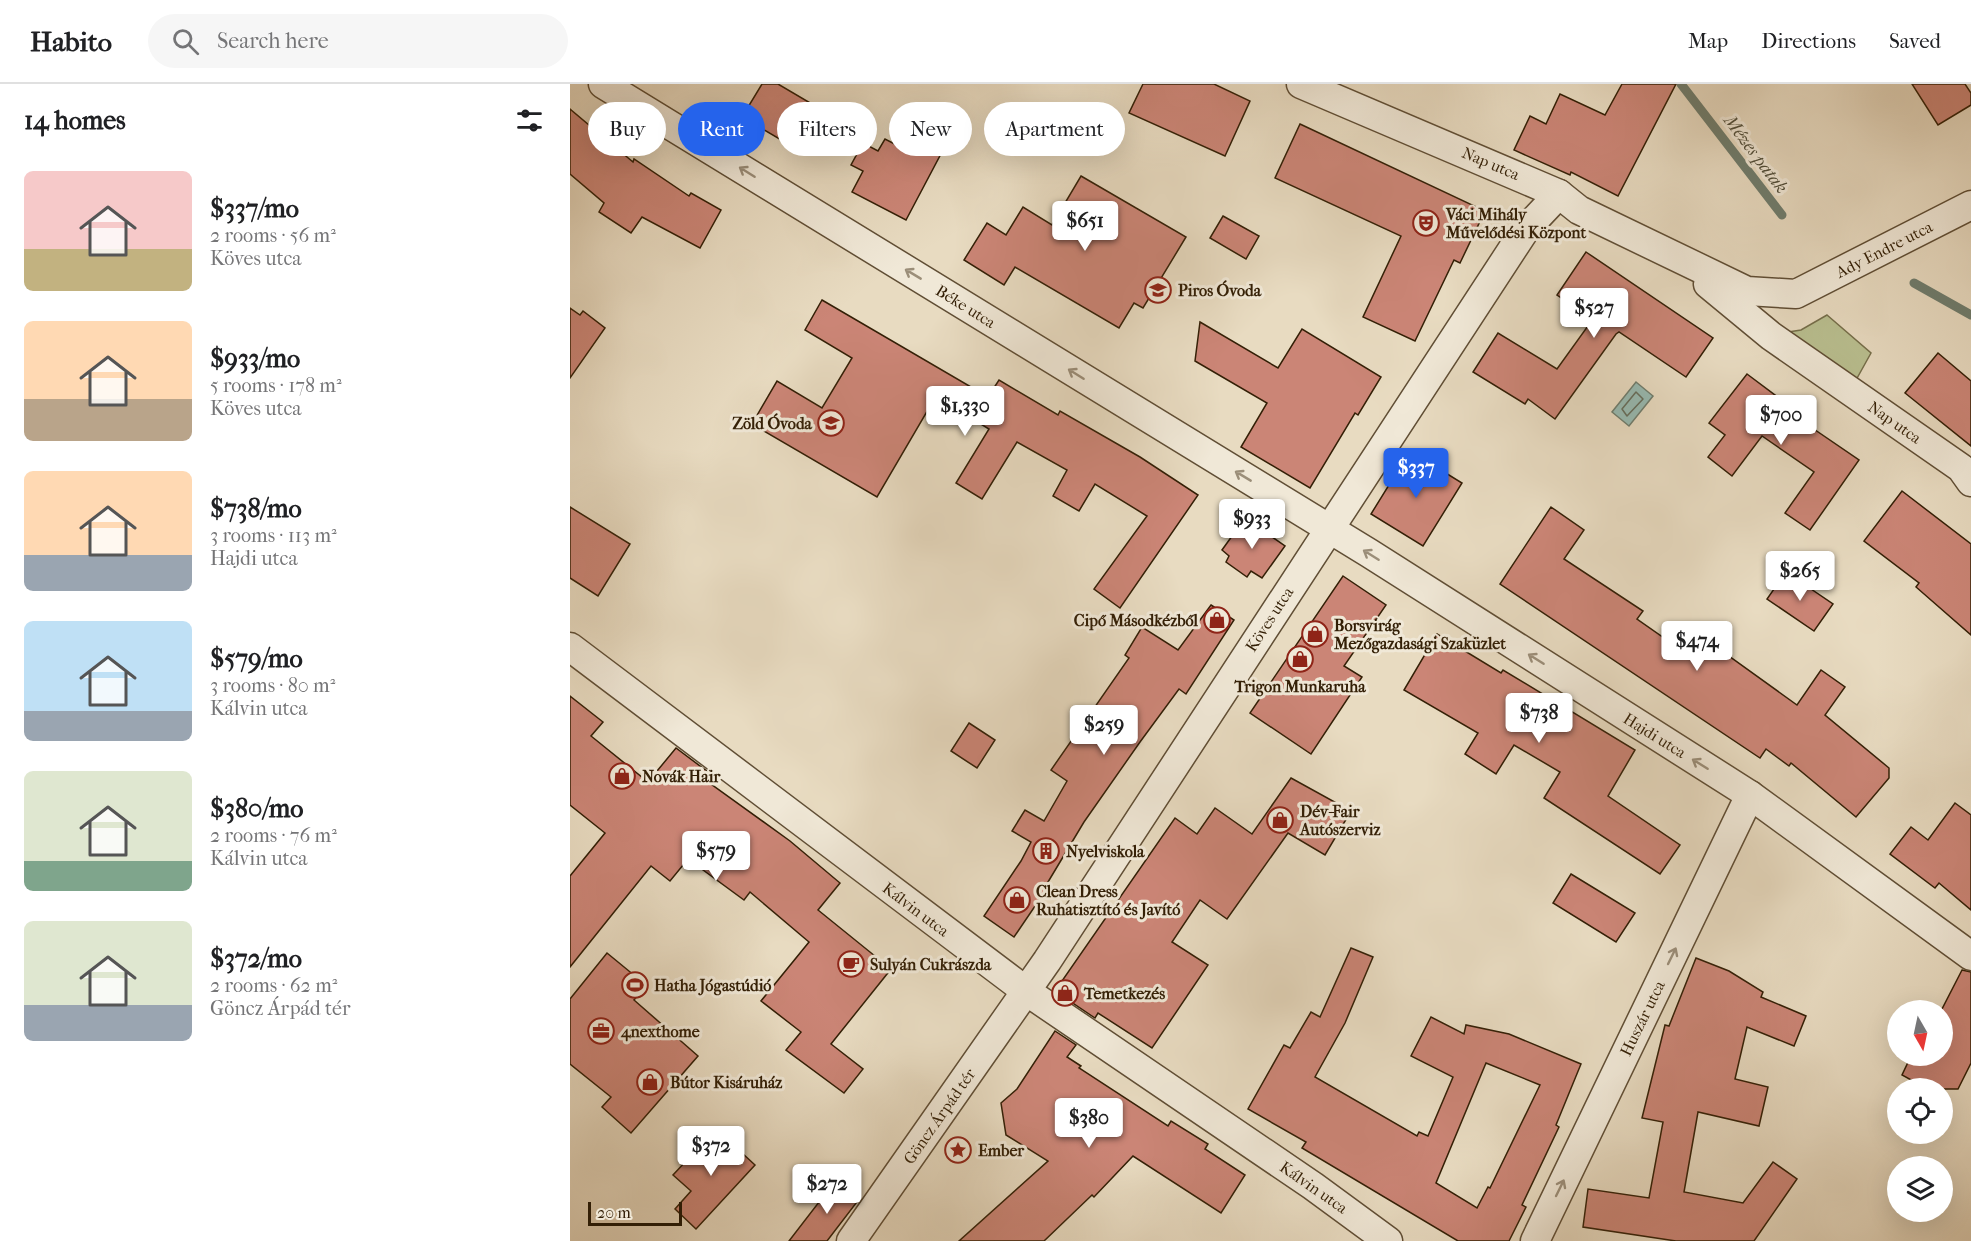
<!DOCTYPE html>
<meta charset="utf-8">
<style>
:root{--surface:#fff;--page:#f6f6f6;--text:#202124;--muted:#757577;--line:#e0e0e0;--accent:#2563eb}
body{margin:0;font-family:"IM FELL French Canon",serif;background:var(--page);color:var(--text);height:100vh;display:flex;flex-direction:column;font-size:22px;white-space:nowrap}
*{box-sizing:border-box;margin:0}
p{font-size:20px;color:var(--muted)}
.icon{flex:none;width:33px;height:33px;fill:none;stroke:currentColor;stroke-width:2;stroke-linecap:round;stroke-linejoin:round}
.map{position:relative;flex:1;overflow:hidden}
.details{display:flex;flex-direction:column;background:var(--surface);width:570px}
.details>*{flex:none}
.guide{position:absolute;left:18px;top:18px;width:570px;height:54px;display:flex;gap:12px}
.needle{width:39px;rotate:171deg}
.tools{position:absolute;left:1317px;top:916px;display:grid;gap:12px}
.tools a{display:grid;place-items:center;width:66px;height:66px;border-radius:50%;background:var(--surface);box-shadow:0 6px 24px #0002;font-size:30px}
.scale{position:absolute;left:18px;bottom:15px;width:94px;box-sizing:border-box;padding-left:6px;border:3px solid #331f06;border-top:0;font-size:16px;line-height:21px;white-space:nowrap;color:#331f06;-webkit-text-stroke:4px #f0e8d7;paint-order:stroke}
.price{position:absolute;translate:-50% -51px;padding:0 14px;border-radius:6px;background:#fff;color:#222;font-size:20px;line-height:39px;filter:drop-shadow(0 2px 3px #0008)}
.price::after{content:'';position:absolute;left:50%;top:36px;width:18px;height:14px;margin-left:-9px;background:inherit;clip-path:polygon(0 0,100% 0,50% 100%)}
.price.active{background:var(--accent);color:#fff}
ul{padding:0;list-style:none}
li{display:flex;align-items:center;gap:18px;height:150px;padding:0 24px}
li span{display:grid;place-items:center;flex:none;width:168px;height:120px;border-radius:9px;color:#555}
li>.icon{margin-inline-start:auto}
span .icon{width:72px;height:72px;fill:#fffc;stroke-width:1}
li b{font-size:26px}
h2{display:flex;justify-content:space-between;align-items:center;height:72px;padding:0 24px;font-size:26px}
.chip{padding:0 21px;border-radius:27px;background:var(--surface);box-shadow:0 6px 24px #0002;font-size:21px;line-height:54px}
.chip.active{background:var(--accent);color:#fff}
header{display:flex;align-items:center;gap:36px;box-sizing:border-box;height:84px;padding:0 30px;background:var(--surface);border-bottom:2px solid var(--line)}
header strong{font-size:28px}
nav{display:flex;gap:33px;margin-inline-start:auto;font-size:21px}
.search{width:420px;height:54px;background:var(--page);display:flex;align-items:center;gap:15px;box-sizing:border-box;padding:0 21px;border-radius:33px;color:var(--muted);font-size:22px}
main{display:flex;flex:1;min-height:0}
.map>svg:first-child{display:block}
</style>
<header>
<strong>Habito</strong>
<div class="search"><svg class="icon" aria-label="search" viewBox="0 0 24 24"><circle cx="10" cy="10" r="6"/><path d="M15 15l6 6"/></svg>Search here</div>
<nav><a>Map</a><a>Directions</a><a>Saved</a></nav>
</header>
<main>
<section class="details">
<h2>14 homes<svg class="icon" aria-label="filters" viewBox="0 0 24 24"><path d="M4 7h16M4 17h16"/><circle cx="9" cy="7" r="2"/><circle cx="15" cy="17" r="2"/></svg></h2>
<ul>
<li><span style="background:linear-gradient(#f6c9c9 65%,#c2b280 0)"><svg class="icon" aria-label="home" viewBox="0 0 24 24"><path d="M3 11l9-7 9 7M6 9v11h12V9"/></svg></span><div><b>$337/mo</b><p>2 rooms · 56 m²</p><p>Köves utca</p></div></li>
<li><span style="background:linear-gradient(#ffd9b3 65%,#b9a48a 0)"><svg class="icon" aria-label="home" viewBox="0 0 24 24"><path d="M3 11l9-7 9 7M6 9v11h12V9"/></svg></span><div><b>$933/mo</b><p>5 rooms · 178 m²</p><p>Köves utca</p></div></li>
<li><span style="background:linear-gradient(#ffd9b3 70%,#9aa5b1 0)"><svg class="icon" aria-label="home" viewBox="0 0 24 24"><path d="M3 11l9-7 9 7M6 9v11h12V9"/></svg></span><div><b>$738/mo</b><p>3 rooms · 113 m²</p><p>Hajdi utca</p></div></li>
<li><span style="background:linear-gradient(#bfe0f5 75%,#9aa5b1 0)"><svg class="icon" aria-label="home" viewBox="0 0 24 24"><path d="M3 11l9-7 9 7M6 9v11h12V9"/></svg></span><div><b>$579/mo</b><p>3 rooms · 80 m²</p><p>Kálvin utca</p></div></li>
<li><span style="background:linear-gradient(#dfe7d0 75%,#7fa58c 0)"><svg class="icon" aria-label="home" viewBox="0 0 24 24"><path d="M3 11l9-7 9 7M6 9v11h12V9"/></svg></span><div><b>$380/mo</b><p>2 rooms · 76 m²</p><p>Kálvin utca</p></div></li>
<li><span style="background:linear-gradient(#dfe7d0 70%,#9aa5b1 0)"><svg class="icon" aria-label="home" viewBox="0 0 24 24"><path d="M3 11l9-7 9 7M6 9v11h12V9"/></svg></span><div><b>$372/mo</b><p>2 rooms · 62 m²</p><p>Göncz Árpád tér</p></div></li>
</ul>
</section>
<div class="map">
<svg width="1401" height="1157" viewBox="0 0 1401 1157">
<rect width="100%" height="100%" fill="#e8dbc1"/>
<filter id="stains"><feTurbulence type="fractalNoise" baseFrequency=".00333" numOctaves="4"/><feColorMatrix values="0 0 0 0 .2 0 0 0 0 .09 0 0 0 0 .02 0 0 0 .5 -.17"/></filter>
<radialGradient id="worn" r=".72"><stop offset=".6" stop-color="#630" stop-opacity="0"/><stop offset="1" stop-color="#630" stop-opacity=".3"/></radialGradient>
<!-- green -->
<path fill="#b9bf90" stroke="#766f4b" stroke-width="1.5" d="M 1257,231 L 1301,269 L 1286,296 L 1212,249 L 1231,246 Z"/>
<!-- water -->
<path fill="#97bbb3" stroke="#6f7d6e" stroke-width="1.5" d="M 1066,298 L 1083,312 L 1059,342 L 1042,328 Z"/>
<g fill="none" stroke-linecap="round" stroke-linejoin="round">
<!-- shore -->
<path stroke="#656d5c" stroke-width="1.5" d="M 1066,308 L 1073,315 L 1057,332 L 1052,325 Z"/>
<!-- stream -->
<g stroke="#6f7d6e" stroke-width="9">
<path d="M 1111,0 L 1212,131"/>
<path d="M 1344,199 L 1401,231"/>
</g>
</g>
<!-- building -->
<g fill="#cb8576" stroke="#331f06" stroke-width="1.5" fill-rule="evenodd">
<path d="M 192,0 L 208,0 L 242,20 L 218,60 L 172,33 Z"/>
<path d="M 573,0 L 644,0 L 680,17 L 655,72 L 559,29 Z"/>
<path d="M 1052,0 L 1106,0 L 1048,112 L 1001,88 L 1000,91 L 944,66 L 960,32 L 976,40 L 990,10 L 1035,31 Z"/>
<path d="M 1342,0 L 1395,0 L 1401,9 L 1401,21 L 1368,41 Z"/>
<path d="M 0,25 L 63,78 L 64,75 L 119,112 L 121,109 L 151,126 L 130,164 L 72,133 L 61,149 L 29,128 L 34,119 L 0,90 Z"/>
<path d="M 361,35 L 383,47 L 336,136 L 282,108 L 293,87 L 281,81 L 293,59 L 308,67 L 315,55 L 342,69 Z"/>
<path d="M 730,40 L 915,127 L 890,179 L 884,176 L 845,257 L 793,233 L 831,152 L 705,94 Z"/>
<path d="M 511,92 L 616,153 L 573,224 L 564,219 L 549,244 L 445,183 L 434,201 L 394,176 L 417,139 L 436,151 L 453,123 L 482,141 Z"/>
<path d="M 653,132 L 689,152 L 676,175 L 640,154 Z"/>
<path d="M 1016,168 L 1143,254 L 1116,293 L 1049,248 L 1046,250 L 985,335 L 958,315 L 955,320 L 903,288 L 928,249 L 987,285 L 1023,235 L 987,211 Z"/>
<path d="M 252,216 L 418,313 L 429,296 L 488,331 L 490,327 L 570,373 L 628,411 L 550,524 L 524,505 L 577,432 L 525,400 L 509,427 L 483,412 L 497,386 L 447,358 L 412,415 L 386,399 L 419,345 L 366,312 L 307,413 L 182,340 L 207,297 L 252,324 L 282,274 L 235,246 Z"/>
<path d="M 0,224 L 10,231 L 13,227 L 35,244 L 0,294 Z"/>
<path d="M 630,238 L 708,284 L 732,245 L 811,293 L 788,331 L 785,329 L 740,404 L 671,363 L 697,319 L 625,277 Z"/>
<path d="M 1368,269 L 1401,297 L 1401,362 L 1335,309 Z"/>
<path d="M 1177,290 L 1217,320 L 1213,324 L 1289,376 L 1240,446 L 1215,429 L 1244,388 L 1192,352 L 1162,392 L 1138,373 L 1155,351 L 1139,339 Z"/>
<path d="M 840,367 L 892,399 L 853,462 L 801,430 Z"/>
<path d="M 1332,407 L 1401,460 L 1401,551 L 1346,503 L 1349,499 L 1294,457 Z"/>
<path d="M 0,423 L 60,460 L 28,512 L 0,494 Z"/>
<path d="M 981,423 L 1014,446 L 994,475 L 1073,527 L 1067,535 L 1107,563 L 1124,547 L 1227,621 L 1251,586 L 1275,603 L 1255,631 L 1319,684 L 1319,694 L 1286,733 L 1221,679 L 1219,682 L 1196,665 L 1190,674 L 930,500 Z"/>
<path d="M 675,434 L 715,462 L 692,494 L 681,487 L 677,493 L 656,478 L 659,472 L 652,466 Z"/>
<path d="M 1216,488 L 1263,520 L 1244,547 L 1197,515 Z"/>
<path d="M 773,492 L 816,521 L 774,582 L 792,593 L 741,670 L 680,629 Z"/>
<path d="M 641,521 L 664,536 L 616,610 L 609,605 L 570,658 L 514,738 L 478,798 L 480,800 L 444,853 L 414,832 L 451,777 L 461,758 L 442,747 L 455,726 L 474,737 L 497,697 L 481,686 L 559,574 L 555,571 L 572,543 L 608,566 Z"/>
<path d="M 867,550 L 931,589 L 933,586 L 1065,666 L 1038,712 L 1110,761 L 1090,790 L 974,714 L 990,688 L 944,661 L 926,690 L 895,670 L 908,649 L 834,606 Z"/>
<path d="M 0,612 L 33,638 L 21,652 L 78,698 L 106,664 L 146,694 L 141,700 L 220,757 L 270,799 L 248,826 L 321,885 L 261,960 L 293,985 L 274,1009 L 216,966 L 231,948 L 191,917 L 239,858 L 180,808 L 174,816 L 118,775 L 100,797 L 81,782 L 0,883 L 0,792 L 35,749 L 0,721 Z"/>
<path d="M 399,639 L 425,656 L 407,684 L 381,667 Z"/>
<path d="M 721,694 L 781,727 L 755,771 L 718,749 L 657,835 L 630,816 L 602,858 L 638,881 L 582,964 L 528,929 L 525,934 L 485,907 L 605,734 L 627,750 L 645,724 L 682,750 Z"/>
<path d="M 1385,719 L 1401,731 L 1401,826 L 1369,799 L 1365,804 L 1320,770 L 1341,743 L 1358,756 Z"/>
<path d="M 1001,790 L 1065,829 L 1046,858 L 983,819 Z"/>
<path d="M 781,864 L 803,873 L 775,939 L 745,993 L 847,1052 L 849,1048 L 858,1052 L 883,993 L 841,972 L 861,933 L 894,950 L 896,941 L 939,950 L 1011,980 L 986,1041 L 989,1043 L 952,1121 L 956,1123 L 939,1157 L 888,1157 L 732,1064 L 736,1058 L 678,1025 L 714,961 L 720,964 L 741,928 L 750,933 ZM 916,979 L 970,1001 L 920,1104 L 918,1103 L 907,1124 L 866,1099 Z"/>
<path d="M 37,869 L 76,901 L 64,916 L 128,972 L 61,1049 L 32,1023 L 41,1013 L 0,980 L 0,915 Z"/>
<path d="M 1126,874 L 1159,887 L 1193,908 L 1191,913 L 1236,932 L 1224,962 L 1177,943 L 1165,995 L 1198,1003 L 1189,1042 L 1128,1028 L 1114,1108 L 1173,1119 L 1203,1078 L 1227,1095 L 1184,1157 L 1106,1157 L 1013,1143 L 1018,1105 L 1079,1114 L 1093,1038 L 1072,1034 L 1095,941 L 1099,942 Z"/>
<path d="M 1392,886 L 1401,888 L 1401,979 L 1388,1005 L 1341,1005 L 1345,998 L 1332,991 L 1341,972 L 1372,972 L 1371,927 Z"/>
<path d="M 485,947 L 506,961 L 497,973 L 511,982 L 509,984 L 598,1042 L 601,1037 L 638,1060 L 635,1065 L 675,1091 L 651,1129 L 563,1072 L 524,1113 L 522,1111 L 474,1157 L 389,1157 L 478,1077 L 436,1051 L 431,1019 L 447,1005 Z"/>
<path d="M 146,1045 L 185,1081 L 126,1145 L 105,1125 L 121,1107 L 103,1091 Z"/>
<path d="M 266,1096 L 290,1114 L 257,1157 L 219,1157 Z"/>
</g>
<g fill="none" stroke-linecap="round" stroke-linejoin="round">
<!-- street casing -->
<g stroke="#604e35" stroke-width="31">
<g id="street">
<path d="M 33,0 L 799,469 L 1180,711 L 1401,872"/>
<path d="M 731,0 L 989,110 L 1009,126 L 1177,207 L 1226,210 L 1401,121"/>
<path d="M 1138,200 L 1201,252 L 1391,384 L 1401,398"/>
<path d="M 0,563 L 456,907 L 743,1102 L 818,1157"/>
<path d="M 281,1157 L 477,877 L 955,146 L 989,110"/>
<path d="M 965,1157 L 1180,711"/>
</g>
</g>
<!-- street -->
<use href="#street" stroke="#f0e8d7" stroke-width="28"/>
</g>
<!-- one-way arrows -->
<defs><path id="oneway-shaft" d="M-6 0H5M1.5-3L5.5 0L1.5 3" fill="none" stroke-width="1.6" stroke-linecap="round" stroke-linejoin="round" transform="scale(1.5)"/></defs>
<g stroke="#9b8e79">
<use href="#oneway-shaft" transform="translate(177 88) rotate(-148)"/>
<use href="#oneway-shaft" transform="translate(343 190) rotate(-149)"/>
<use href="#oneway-shaft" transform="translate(506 290) rotate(-148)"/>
<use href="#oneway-shaft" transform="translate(673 392) rotate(-149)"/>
<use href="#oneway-shaft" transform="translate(801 471) rotate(-148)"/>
<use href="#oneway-shaft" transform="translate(966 575) rotate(-148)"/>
<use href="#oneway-shaft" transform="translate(1130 680) rotate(-148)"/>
<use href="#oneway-shaft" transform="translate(1102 872) rotate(-64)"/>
<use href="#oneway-shaft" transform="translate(990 1104) rotate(-64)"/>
</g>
<!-- icons -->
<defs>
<g id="theatre-ring" transform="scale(1.35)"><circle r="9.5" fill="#f0e8d7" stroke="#8f2418" stroke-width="1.5"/><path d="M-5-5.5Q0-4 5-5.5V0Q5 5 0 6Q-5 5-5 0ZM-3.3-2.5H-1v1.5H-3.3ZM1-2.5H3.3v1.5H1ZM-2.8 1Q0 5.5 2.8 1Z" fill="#8f2418"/></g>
<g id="school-ring" transform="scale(1.35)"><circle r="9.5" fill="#f0e8d7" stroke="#8f2418" stroke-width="1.5"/><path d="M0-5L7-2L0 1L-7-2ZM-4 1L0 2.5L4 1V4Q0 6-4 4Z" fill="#8f2418"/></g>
<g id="shop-ring" transform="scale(1.35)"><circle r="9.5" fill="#f0e8d7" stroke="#8f2418" stroke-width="1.5"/><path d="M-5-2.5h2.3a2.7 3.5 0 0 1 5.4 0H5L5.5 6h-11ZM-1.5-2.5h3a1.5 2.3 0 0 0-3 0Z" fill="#8f2418"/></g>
<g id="building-ring" transform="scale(1.35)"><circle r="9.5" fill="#f0e8d7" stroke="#8f2418" stroke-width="1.5"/><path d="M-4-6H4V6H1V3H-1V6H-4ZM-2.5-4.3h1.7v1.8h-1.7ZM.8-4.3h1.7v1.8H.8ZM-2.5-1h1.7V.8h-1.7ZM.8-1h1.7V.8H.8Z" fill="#8f2418"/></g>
<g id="cafe-ring" transform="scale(1.35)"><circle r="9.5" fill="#f0e8d7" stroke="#8f2418" stroke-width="1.5"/><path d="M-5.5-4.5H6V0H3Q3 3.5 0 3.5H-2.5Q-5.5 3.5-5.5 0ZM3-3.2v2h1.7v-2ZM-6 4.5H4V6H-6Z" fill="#8f2418"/></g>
<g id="stadium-ring" transform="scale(1.35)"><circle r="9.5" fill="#f0e8d7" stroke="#8f2418" stroke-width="1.5"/><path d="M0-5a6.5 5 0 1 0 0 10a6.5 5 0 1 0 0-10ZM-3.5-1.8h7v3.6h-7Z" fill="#8f2418"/></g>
<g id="office-ring" transform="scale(1.35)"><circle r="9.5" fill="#f0e8d7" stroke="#8f2418" stroke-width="1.5"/><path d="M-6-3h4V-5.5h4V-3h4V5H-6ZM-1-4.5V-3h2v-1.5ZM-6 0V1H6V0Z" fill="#8f2418"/></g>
<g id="sight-ring" transform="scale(1.35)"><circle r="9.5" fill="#f0e8d7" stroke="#8f2418" stroke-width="1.5"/><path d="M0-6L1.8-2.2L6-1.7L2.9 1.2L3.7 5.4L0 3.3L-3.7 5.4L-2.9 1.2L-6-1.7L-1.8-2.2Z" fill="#8f2418"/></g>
</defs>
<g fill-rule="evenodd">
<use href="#theatre-ring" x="856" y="139"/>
<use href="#school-ring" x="588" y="206"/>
<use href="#school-ring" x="261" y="339"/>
<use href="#shop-ring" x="647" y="536"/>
<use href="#shop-ring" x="745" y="550"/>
<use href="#shop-ring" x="730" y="575"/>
<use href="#shop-ring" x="52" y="692"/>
<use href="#shop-ring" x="710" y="736"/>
<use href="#building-ring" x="476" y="767"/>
<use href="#shop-ring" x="447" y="816"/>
<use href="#cafe-ring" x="281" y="880"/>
<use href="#stadium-ring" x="65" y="901"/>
<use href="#shop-ring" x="495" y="909"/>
<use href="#office-ring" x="31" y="947"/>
<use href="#shop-ring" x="80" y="998"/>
<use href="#sight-ring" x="388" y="1066"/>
</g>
<g text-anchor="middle" stroke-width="6" stroke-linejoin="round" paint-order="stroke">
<!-- street labels -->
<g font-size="16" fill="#331f06" stroke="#f0e8d7">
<text transform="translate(921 79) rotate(23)" y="6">Nap utca</text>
<text transform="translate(1314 165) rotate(-27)" y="6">Ady Endre utca</text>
<text transform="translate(396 222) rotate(32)" y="6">Béke utca</text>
<text transform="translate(1325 338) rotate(35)" y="6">Nap utca</text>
<text transform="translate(699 535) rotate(-57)" y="6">Köves utca</text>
<text transform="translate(1085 651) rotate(32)" y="6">Hajdi utca</text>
<text transform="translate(346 825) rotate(37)" y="6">Kálvin utca</text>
<text transform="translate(1072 934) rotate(-64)" y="6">Huszár utca</text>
<text transform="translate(369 1032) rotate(-55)" y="6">Göncz Árpád tér</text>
<text transform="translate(744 1103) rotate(35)" y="6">Kálvin utca</text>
</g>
<!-- poi labels -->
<g font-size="16" font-weight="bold" fill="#331f06" stroke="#f0e8d7" text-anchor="start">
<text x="876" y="136">Váci Mihály<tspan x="876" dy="18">Művelődési Központ</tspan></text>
<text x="608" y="212">Piros Óvoda</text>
<text x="242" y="345" text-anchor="end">Zöld Óvoda</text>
<text x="628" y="542" text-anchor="end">Cipő Másodkézből</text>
<text x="764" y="547">Borsvirág<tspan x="764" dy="18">Mezőgazdasági Szaküzlet</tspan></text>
<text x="730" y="608" text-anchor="middle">Trigon Munkaruha</text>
<text x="72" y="698">Novák Hair</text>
<text x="730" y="733">Dév-Fair<tspan x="730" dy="18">Autószerviz</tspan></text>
<text x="496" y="773">Nyelviskola</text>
<text x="466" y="813">Clean Dress<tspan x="466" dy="18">Ruhatisztító és Javító</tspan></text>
<text x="300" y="886">Sulyán Cukrászda</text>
<text x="84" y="907">Hatha Jógastúdió</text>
<text x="514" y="915">Temetkezés</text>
<text x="51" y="953">4nexthome</text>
<text x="100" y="1004">Bútor Kisáruház</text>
<text x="408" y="1072">Ember</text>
</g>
<!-- water labels -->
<g font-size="18" font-style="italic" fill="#514e3a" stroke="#f0e8d7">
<text transform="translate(1186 70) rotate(53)" y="6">Mézes patak</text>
</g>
</g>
<rect width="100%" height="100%" filter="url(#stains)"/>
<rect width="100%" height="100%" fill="url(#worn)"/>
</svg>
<div class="tools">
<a><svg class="needle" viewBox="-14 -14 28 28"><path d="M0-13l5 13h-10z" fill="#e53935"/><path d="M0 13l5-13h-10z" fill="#757577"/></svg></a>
<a><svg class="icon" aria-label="locate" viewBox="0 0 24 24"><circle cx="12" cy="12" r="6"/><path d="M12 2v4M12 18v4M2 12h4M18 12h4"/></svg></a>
<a><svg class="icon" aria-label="layers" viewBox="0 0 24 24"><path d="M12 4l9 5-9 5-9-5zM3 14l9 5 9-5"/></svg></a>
</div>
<div class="scale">20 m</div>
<b class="price" style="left:515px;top:168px">$651</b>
<b class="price" style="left:1024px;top:255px">$527</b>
<b class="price" style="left:395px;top:353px">$1,330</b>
<b class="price" style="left:1211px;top:362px">$700</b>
<b class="price active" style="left:846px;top:415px">$337</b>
<b class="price" style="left:682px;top:466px">$933</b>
<b class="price" style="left:1230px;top:518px">$265</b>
<b class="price" style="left:1127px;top:588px">$474</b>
<b class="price" style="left:969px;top:660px">$738</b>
<b class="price" style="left:534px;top:672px">$259</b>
<b class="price" style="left:146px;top:798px">$579</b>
<b class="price" style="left:519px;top:1065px">$380</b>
<b class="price" style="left:141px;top:1093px">$372</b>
<b class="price" style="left:257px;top:1131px">$272</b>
<div class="guide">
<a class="chip">Buy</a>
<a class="chip active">Rent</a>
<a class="chip">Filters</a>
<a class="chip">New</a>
<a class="chip">Apartment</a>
</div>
</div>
</main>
